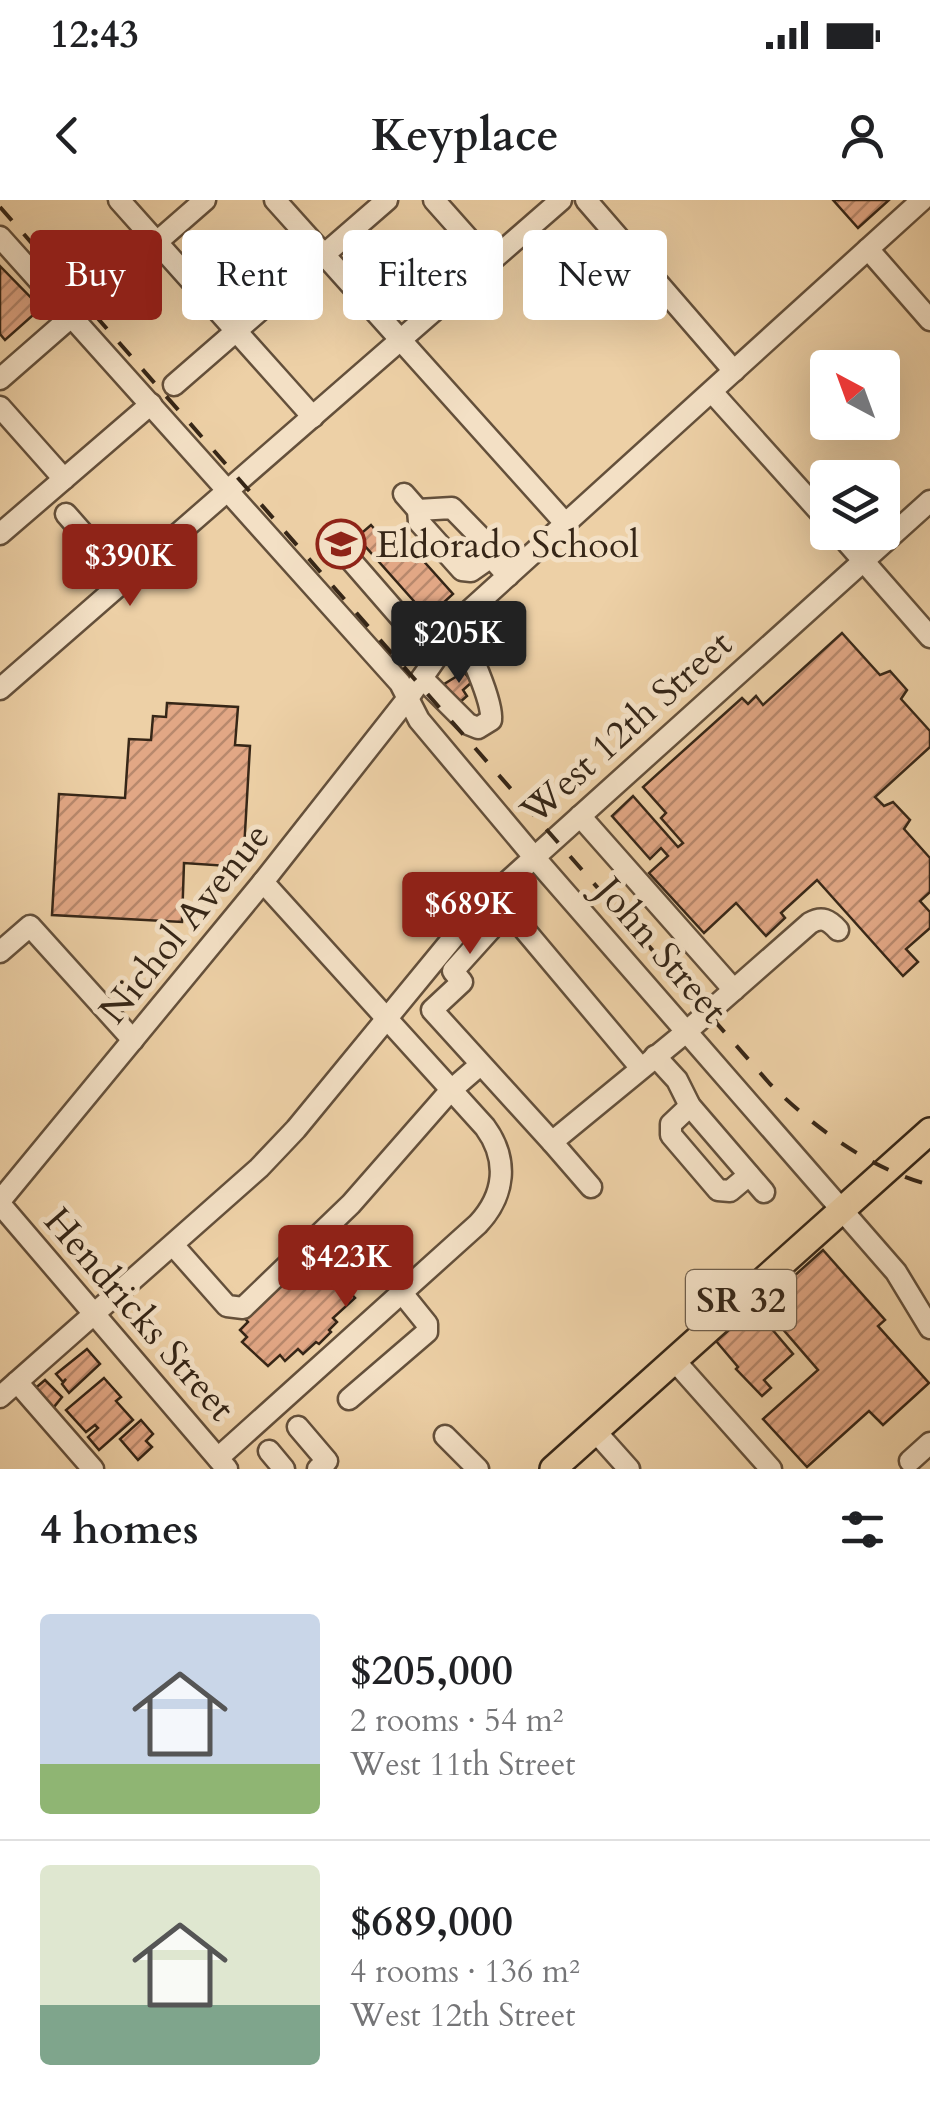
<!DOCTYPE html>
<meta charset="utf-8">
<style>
:root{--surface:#fff;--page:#f6f6f6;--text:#202124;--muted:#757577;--line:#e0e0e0;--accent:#8f2418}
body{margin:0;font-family:Cardo,serif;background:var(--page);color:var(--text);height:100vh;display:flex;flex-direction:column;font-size:38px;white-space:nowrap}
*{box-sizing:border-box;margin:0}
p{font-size:32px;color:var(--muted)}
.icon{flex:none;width:55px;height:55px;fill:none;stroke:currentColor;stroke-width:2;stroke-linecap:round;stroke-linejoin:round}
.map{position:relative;height:1269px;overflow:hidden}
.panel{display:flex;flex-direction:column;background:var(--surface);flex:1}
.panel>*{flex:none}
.banner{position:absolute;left:30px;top:30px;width:870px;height:90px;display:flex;gap:20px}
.needle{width:65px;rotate:319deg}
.tools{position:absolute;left:810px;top:150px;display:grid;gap:20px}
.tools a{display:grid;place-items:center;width:90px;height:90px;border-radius:10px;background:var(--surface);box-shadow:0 10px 40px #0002;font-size:50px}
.price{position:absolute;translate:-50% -85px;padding:0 22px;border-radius:10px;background:var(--accent);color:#fff;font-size:32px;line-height:65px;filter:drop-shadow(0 2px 5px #0008)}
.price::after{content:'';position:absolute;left:50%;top:60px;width:30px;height:22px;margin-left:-15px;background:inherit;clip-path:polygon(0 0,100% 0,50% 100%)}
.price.active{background:#222;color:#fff}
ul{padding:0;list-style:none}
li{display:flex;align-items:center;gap:30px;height:250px;padding:0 40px}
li+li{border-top:2px solid var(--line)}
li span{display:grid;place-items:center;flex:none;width:280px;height:200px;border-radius:10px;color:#555}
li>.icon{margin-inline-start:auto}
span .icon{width:120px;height:120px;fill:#fffc;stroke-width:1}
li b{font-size:42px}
h2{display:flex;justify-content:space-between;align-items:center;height:120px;padding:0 40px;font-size:42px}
.chip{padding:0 35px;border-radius:10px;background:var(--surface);box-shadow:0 10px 40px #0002;font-size:35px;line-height:90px}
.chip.active{background:var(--accent);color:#fff}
.status{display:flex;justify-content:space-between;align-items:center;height:70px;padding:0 50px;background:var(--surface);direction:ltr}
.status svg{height:28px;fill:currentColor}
header{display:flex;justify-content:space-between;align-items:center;height:130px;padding:0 40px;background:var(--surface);font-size:45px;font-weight:700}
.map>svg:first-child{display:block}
</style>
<div class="status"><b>12:43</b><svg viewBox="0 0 49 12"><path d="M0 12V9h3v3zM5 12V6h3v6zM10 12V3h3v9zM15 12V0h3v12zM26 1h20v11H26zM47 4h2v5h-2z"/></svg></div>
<header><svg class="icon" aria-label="back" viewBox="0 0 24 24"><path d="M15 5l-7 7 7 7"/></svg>Keyplace<svg class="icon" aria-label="person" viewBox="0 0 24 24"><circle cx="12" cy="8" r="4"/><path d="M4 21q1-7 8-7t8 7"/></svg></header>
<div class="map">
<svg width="930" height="1269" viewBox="0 0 930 1269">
<defs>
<pattern id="building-hatch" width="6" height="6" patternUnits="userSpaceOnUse" patternTransform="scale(2.5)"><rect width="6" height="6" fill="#e2a785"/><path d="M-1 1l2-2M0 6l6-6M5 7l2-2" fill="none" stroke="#b8886c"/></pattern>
</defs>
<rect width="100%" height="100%" fill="#edd0a6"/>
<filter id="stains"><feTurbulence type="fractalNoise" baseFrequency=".002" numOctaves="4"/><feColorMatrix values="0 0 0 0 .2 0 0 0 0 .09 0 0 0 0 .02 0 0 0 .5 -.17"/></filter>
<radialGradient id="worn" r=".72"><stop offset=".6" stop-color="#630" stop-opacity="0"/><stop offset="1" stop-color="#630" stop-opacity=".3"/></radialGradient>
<!-- building -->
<g fill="url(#building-hatch)" stroke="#362617" stroke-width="2.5">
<path d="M 833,0 L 889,0 L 858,28 Z"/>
<path d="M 0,66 L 41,108 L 5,140 L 0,134 Z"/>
<path d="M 371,325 L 388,344 L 399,334 L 416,353 L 420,350 L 424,353 L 420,357 L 453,394 L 428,417 L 357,337 Z"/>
<path d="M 842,433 L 880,475 L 890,471 L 907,490 L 901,499 L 930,531 L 930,547 L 875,597 L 884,606 L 893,602 L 910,620 L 904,629 L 930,658 L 930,692 L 920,701 L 930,712 L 930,728 L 906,749 L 918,762 L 903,776 L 817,680 L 781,713 L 785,718 L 766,736 L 736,703 L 704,733 L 649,673 L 668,656 L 661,648 L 650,659 L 612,616 L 633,596 L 678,647 L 683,643 L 661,618 L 666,613 L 643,587 L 742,498 L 748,504 L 756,496 L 763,505 Z"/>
<path d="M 464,472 L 472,482 L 463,490 L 467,496 L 459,503 L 444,484 Z"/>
<path d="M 167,503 L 238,507 L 235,545 L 250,546 L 243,667 L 184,663 L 182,722 L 52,715 L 59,594 L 125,598 L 129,539 L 151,540 L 153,516 L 166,517 Z"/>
<path d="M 320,1043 L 335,1059 L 326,1067 L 355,1098 L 333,1118 L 337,1122 L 329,1130 L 331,1132 L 319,1144 L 316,1142 L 303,1154 L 298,1149 L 285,1161 L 280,1155 L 268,1166 L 242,1142 L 247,1137 L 240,1130 L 248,1122 L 242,1115 Z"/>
<path d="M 823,1050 L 885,1120 L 878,1126 L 929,1183 L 883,1225 L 869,1211 L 807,1267 L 763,1219 L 818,1170 L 762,1105 Z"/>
<path d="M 754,1108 L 793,1154 L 764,1180 L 771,1188 L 762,1196 L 736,1169 L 738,1167 L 716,1141 Z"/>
<path d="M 87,1149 L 100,1164 L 69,1193 L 62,1184 L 66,1179 L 63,1182 L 56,1174 Z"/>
<path d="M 104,1178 L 121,1197 L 116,1201 L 133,1220 L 99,1250 L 88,1237 L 98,1228 L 95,1225 L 86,1232 L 66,1210 Z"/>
<path d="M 45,1180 L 62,1197 L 50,1212 L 32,1191 Z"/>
<path d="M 141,1220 L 153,1234 L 146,1241 L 152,1247 L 138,1260 L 120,1239 Z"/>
</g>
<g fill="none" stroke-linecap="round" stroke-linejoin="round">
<!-- minor casing -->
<g stroke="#64503b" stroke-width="25">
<g id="minor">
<path d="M 119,0 L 313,217"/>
<path d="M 275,0 L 565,323"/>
<path d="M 434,0 L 490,63"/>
<path d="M 586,0 L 734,171"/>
<path d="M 0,37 L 400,483 L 419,520 L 534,657 L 896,1072 L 930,1128"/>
<path d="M 868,49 L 930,120"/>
<path d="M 0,179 L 205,0"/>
<path d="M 174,185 L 387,0"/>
<path d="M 712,192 L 828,321"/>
<path d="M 0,207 L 64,279"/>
<path d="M 404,294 L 418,310 L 452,308 L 489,346 L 491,357 L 508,376"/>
<path d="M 418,310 L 419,322 L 462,370 L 471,371 L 491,357"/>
<path d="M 66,314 L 125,381"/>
<path d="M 838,332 L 930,437"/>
<path d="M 0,334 L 151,204"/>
<path d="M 341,349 L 401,418 L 445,446"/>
<path d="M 422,478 L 468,524 L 478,528 L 491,520 C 493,502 468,445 457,429"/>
<path d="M 0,489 L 561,0"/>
<path d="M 580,616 L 734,790"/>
<path d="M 0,752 L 30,726 L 133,840"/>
<path d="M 655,856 L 677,880 L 690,906 L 764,992"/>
<path d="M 690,906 L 671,924 L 671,935 L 718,990 L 730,991 L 749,975"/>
<path d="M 552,942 L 432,810 L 462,782 L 453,771 L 508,710 L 640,867"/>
<path d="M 591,987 L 552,942 L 686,832 L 810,723 C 822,716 829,720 838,730"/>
<path d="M 0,1001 L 263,682 L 408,498 L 468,412 L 922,0"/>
<path d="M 0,1004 L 227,1269"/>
<path d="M 173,1045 L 227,1106 L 243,1108 L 351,1004 L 450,891 L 480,865"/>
<path d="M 674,1160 L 771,1269"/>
<path d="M 17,1182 L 93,1269"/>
<path d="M 0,1197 L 259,968 L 296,929 L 476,710 L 930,301"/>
<path d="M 349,1199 L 427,1132 L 427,1124 L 402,1093"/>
<path d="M 298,1227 L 327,1261 L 318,1269"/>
<path d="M 595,1231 L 629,1269"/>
<path d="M 445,1236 L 478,1269"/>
<path d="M 269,1251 L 284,1269"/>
<path d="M 218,1258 L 478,1024 C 505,995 509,960 485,927 L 263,682"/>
<path d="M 910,1261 L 930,1243"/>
</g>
</g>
<!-- major casing -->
<g stroke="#362617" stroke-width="30">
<path id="major" d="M 553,1269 L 930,931"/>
</g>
<!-- minor -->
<use href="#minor" stroke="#f3e0c5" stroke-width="20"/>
<!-- major -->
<use href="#major" stroke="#edd0a6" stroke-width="25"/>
<!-- rail -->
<path stroke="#362617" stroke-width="4" stroke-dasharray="18 18" stroke-linecap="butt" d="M 0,7 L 770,884 C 815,928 868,968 930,985"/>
</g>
<!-- icons -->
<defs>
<g id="school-ring" transform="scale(2.5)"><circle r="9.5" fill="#f3e0c5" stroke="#8f2418" stroke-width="1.5"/><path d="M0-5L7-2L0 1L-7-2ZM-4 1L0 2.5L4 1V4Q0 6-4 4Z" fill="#8f2418"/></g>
</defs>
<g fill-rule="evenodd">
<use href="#school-ring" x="341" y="344"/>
</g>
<g text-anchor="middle" stroke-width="10" stroke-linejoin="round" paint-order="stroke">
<!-- shield labels -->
<rect fill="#f3e0c5" stroke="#6f5e4b" stroke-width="2.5" x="686" y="1070" width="110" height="60" rx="8"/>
<g font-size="35" font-weight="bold" fill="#362617">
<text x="741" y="1112">SR 32</text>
</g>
<!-- poi labels -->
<g font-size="38" fill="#362617" stroke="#f3e0c5" text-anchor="start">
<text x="376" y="357">Eldorado School</text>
</g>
<!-- street labels -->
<g font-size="38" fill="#362617" stroke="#f3e0c5">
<text transform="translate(626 527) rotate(-42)" y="13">West 12th Street</text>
<text transform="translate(184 723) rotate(-51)" y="13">Nichol Avenue</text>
<text transform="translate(662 750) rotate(49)" y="13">John Street</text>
<text transform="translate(140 1114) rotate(49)" y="13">Hendricks Street</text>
</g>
</g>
<rect width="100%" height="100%" filter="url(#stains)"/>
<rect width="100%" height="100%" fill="url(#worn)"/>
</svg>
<div class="tools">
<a><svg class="needle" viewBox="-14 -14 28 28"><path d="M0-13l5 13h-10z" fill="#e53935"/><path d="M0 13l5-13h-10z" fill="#757577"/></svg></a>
<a><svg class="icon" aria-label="layers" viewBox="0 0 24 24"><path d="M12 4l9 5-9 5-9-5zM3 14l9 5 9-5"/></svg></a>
</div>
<b class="price" style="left:130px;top:409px">$390K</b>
<b class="price active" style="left:459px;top:486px">$205K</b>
<b class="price" style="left:470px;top:757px">$689K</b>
<b class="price" style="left:346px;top:1110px">$423K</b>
<div class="banner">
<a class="chip active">Buy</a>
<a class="chip">Rent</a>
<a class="chip">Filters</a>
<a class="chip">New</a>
</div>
</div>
<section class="panel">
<h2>4 homes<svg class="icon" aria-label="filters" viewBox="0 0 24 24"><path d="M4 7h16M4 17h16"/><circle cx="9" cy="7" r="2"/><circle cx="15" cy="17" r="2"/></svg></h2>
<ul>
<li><span style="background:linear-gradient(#c9d6e8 75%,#8fb573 0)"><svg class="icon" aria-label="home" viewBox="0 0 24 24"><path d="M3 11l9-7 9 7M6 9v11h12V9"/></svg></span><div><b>$205,000</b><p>2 rooms · 54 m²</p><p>West 11th Street</p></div></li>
<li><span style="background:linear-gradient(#dfe7d0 70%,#7fa58c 0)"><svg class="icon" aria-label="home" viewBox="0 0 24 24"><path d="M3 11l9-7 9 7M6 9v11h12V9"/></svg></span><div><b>$689,000</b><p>4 rooms · 136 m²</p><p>West 12th Street</p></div></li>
</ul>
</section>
